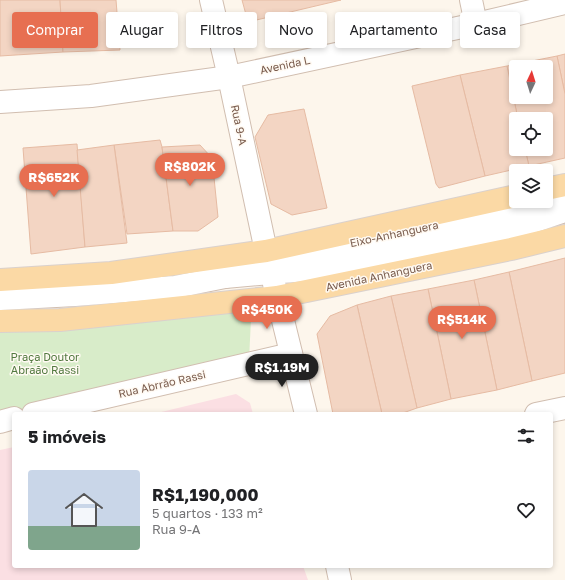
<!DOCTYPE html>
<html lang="pt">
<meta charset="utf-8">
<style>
:root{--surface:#fff;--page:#f2f2f2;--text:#202124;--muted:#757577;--accent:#e76f51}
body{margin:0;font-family:"Golos Text",sans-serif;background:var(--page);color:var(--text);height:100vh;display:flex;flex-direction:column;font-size:15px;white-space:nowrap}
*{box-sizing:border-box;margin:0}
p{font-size:13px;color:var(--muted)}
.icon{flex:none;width:22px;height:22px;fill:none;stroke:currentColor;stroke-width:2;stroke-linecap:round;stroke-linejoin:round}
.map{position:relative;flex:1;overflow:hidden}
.drawer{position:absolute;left:12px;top:412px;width:541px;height:156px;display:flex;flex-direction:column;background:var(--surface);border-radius:4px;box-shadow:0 2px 6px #0003}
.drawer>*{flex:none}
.guide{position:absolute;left:12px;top:12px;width:541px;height:36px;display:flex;gap:8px}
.needle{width:26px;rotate:4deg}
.fabs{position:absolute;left:509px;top:60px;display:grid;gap:8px}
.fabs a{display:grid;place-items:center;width:44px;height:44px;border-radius:4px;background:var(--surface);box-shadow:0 2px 6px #0003;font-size:20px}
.price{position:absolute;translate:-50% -34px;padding:0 9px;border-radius:14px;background:var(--accent);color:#fff;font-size:13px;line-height:26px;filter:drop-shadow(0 1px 2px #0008)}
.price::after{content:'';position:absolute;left:50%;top:24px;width:12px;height:9px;margin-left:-6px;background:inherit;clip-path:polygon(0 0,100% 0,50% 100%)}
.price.active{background:#222;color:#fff}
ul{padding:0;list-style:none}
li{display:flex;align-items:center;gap:12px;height:100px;padding:0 16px}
li span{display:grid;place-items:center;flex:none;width:112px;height:80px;border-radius:4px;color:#555}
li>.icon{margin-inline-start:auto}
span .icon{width:48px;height:48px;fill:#fffc;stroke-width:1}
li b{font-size:17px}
h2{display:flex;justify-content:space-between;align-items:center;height:48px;padding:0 16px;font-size:17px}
.pill{padding:0 14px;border-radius:4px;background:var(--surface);box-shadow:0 2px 6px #0003;font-size:14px;line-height:36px}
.pill.active{background:var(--accent);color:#fff}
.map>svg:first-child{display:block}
</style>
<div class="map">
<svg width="565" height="580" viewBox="0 0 565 580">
<rect width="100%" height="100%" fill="#fdf6ec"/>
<!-- medical -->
<g fill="#fbdfe3">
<path d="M 236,394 L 250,403 L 253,414 L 153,414 Z"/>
<path d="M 14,447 L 14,566 L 303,566 L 308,580 L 0,580 L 0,450 Z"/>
</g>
<!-- green -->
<path fill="#d8ecc9" d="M 236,307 L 251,319 L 249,360 L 0,416 L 0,324 Z"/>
<!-- building -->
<g fill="#f3d5c3" stroke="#e6bba3" fill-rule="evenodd">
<path d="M 0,0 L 60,0 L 63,52 L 0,56 Z"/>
<path d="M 60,0 L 116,0 L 120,50 L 63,52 Z"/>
<path d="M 242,0 L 341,0 L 248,22 Z"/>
<path d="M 565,54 L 565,94 L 557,56 Z"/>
<path d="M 557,56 L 565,94 L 565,158 L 529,166 L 525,149 L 546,149 L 546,119 L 518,119 L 507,66 ZM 516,67 L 546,67 L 546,97 L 516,97 Z"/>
<path d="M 507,66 L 518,119 L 516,119 L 516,149 L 525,149 L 529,166 L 485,176 L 460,75 Z"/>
<path d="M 460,75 L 485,176 L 439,188 L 436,184 L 412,86 Z"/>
<path d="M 304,109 L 327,208 L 292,215 L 271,204 L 255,137 L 268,115 Z"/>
<path d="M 160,140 L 162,147 L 173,231 L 127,234 L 114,145 Z"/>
<path d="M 77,144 L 85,247 L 31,254 L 23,148 Z"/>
<path d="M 114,145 L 127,243 L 85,247 L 77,150 Z"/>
<path d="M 200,145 L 212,158 L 218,217 L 198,231 L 173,231 L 162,147 Z"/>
<path d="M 565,258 L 565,373 L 532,381 L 509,272 Z"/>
<path d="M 509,272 L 532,381 L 497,390 L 474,280 Z"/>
<path d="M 474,280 L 497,390 L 451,399 L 428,289 Z"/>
<path d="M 428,289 L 451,399 L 417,408 L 391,296 Z"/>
<path d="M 391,296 L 417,408 L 400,414 L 382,414 L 357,305 Z"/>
<path d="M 357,305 L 382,414 L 333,414 L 317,334 L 330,316 Z"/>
</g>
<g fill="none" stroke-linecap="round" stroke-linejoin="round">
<!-- minor casing -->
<g stroke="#d1beb0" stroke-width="24">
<g id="minor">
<path d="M 211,0 L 229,77 L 266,251 L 306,414"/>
<path d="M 471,0 L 476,24"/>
<path d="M 0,102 L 91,96 L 229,77 L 476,24 L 565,3"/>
<path d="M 565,204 L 511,209 L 352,243 L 225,277 L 339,267 L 517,227 L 565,211"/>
<path d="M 0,299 L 75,295 L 175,287 L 225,277"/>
<path d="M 33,414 L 291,354"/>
<path d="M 536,414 L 565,408"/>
<path d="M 0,422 L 14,418"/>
<path d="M 337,566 L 340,580"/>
</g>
</g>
<!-- major casing -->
<g stroke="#dad1cd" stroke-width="24">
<g id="major">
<path d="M 546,189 L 565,185"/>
<path d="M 0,280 L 111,273 L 266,251 L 516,196"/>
<path d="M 0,321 L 60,320 L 277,297 L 511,249 L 565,236"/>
</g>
</g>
<!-- minor -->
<use href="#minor" stroke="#fff" stroke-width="22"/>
<!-- major -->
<use href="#major" stroke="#fbd9a5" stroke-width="22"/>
</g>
<g text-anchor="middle" stroke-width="3" stroke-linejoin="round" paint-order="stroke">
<!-- street labels -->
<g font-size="11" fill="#7a5c4d" stroke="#fffaf3">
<text transform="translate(285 65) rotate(-12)" y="4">Avenida L</text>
<text transform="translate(239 125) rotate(78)" y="4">Rua 9-A</text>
<text transform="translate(394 234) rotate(-12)" y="4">Eixo-Anhanguera</text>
<text transform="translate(379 276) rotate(-12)" y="4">Avenida Anhanguera</text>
<text transform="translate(162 384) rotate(-13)" y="4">Rua Abrrão Rassi</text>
</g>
<!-- park labels -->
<g font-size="11" fill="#537a41" stroke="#fffaf3">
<text x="45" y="361">Praça Doutor<tspan x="45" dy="13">Abraão Rassi</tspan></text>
</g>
</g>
</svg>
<div class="fabs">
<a><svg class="needle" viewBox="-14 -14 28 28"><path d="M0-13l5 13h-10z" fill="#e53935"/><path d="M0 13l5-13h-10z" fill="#757577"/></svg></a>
<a><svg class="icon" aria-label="locate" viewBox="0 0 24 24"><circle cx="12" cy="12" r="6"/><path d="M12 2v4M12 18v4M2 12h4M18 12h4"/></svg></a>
<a><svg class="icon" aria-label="layers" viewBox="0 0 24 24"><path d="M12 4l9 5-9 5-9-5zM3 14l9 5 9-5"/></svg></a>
</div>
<b class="price" style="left:190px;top:187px">R$802K</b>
<b class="price" style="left:54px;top:198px">R$652K</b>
<b class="price" style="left:267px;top:330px">R$450K</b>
<b class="price" style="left:462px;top:340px">R$514K</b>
<b class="price active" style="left:282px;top:388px">R$1.19M</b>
<div class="guide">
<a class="pill active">Comprar</a>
<a class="pill">Alugar</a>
<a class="pill">Filtros</a>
<a class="pill">Novo</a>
<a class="pill">Apartamento</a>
<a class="pill">Casa</a>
</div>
<section class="drawer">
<h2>5 imóveis<svg class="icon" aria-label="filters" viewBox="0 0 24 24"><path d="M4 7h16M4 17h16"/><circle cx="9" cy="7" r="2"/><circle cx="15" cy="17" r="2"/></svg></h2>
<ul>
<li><span style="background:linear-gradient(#c9d6e8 70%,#7fa58c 0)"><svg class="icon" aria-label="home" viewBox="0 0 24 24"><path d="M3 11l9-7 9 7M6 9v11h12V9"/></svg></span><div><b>R$1,190,000</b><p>5 quartos · 133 m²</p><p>Rua 9-A</p></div><svg class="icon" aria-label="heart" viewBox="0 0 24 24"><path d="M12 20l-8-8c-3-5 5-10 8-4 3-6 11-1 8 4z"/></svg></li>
</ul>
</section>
</div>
